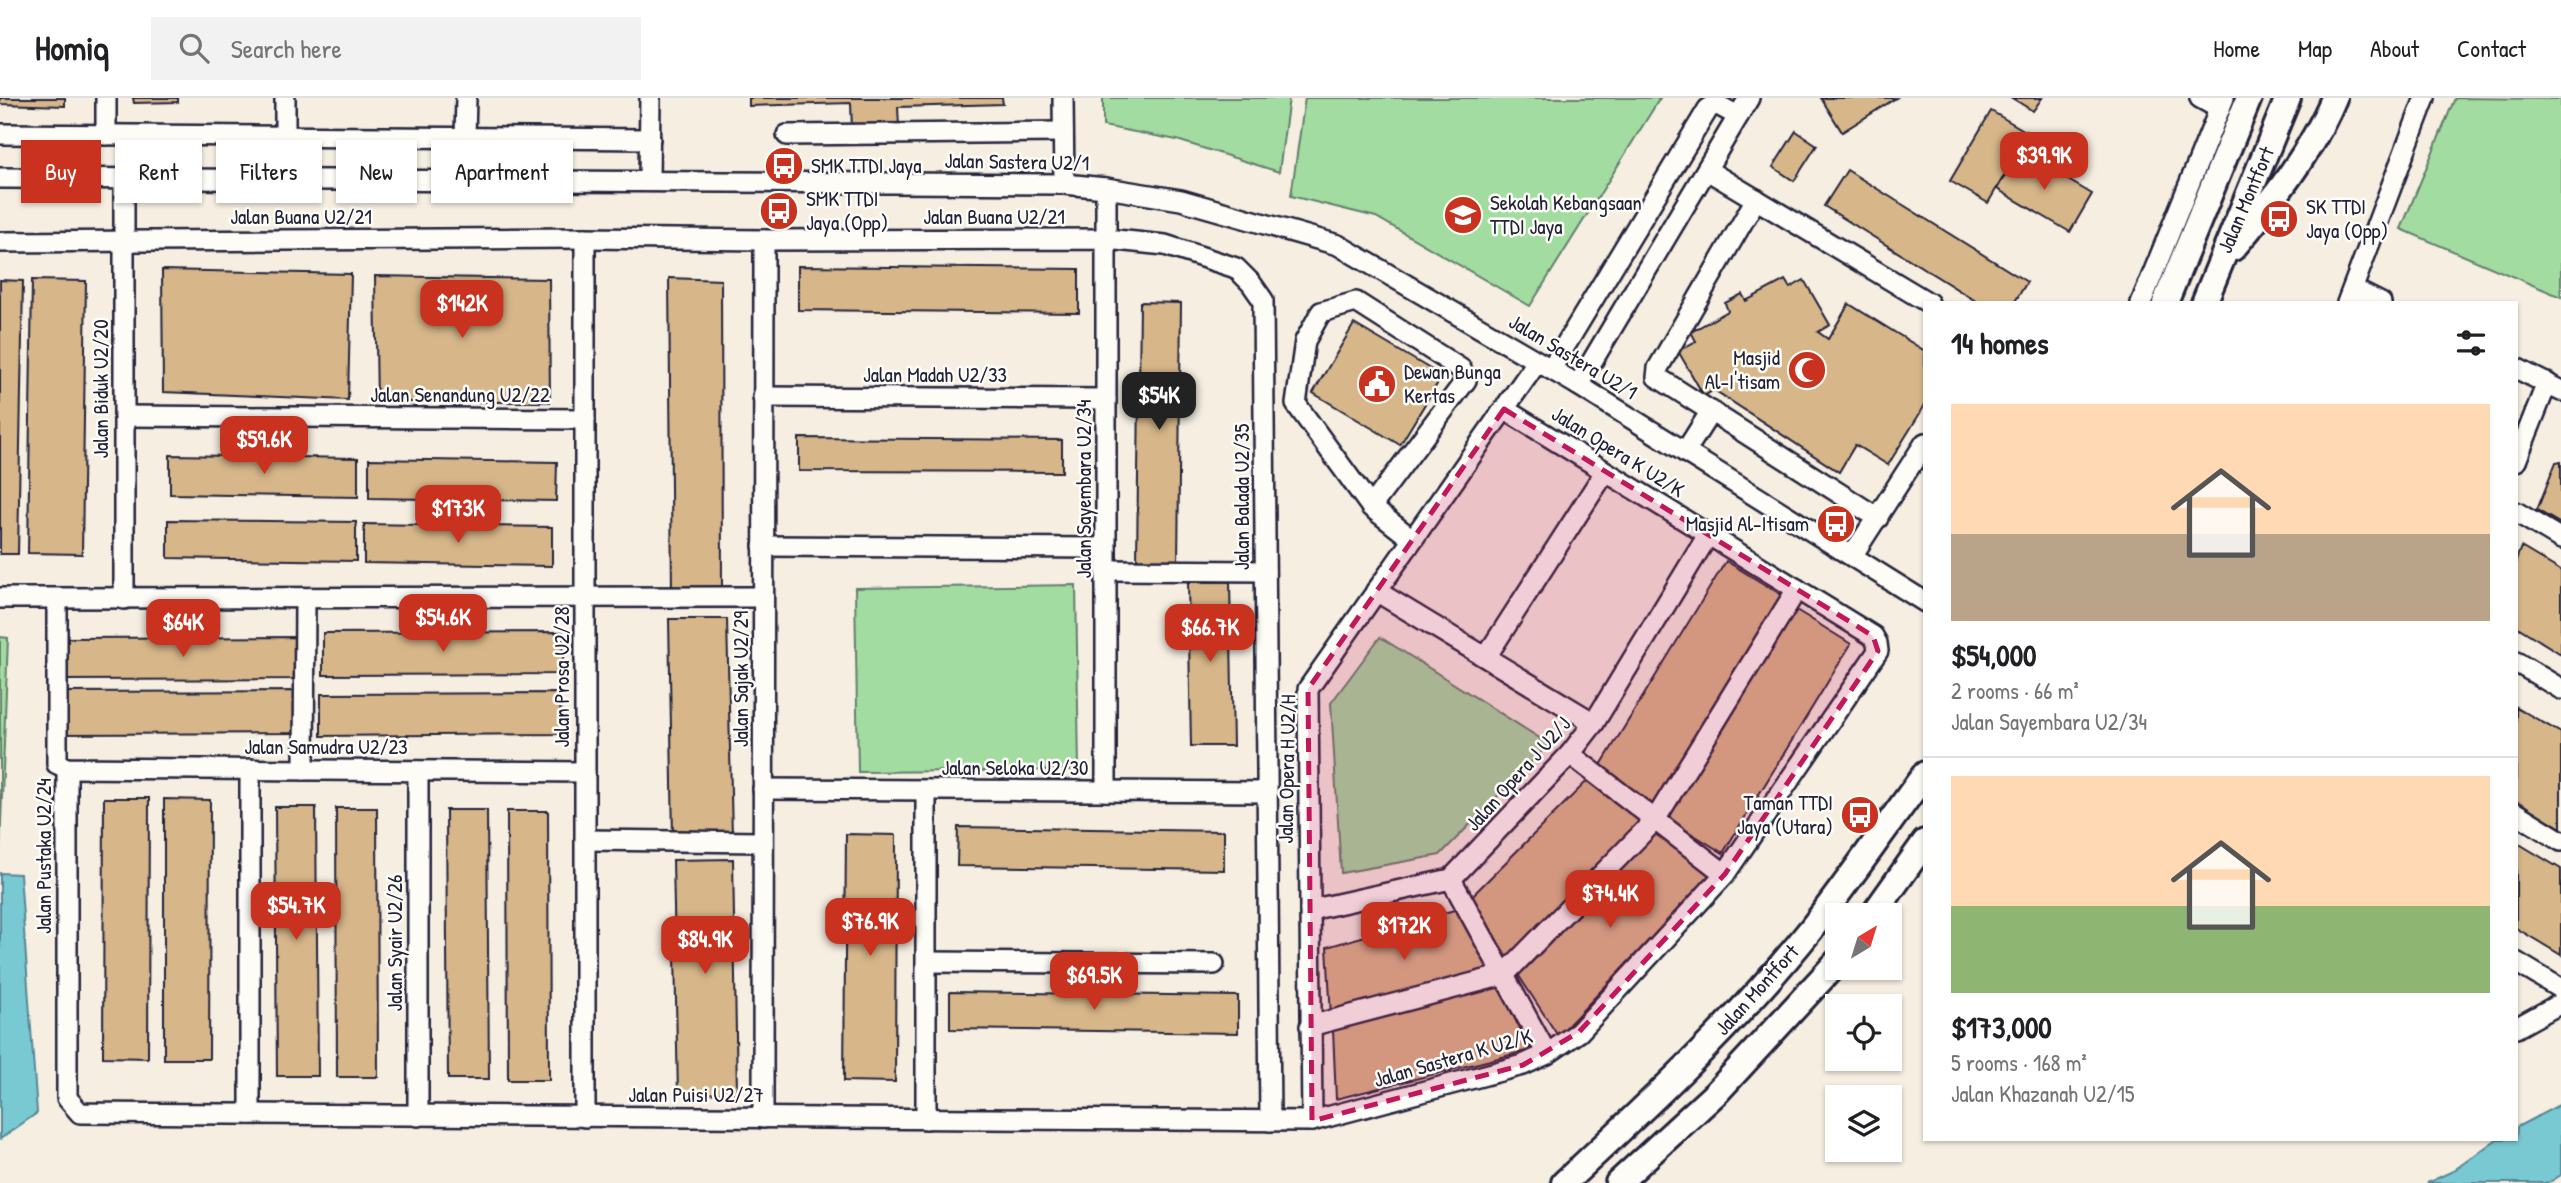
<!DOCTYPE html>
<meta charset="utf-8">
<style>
:root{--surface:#fff;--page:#f2f2f2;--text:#202124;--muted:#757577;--line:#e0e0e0;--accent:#c8321e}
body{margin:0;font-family:"Patrick Hand",sans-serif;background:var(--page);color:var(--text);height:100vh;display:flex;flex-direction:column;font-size:26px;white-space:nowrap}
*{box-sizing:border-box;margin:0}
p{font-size:23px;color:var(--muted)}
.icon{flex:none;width:38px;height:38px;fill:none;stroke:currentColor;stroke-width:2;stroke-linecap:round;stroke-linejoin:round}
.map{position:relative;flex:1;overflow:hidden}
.details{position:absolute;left:1923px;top:203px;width:595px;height:840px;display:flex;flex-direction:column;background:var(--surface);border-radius:0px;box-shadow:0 2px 5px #0004}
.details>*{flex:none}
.guide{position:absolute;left:21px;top:42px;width:665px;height:63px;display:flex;gap:14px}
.needle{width:46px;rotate:38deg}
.controls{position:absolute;left:1825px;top:805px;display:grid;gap:14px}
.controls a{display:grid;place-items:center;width:77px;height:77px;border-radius:0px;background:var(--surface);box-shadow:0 2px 5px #0004;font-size:35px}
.price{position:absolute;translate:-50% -60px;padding:0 16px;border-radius:14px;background:var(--accent);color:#fff;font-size:23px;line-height:46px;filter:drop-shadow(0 2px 4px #0008)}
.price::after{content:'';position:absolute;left:50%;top:42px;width:21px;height:16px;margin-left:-10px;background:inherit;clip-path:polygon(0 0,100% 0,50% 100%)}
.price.on{background:#222;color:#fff}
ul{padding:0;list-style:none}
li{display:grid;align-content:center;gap:14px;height:371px;padding:0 28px}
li+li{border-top:2px solid var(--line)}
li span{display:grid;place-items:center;height:217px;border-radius:0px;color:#555}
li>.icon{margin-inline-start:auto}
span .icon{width:126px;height:126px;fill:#fffc;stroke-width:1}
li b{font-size:30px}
h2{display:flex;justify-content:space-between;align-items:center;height:84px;padding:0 28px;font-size:30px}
.chip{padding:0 24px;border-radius:0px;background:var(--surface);box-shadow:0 2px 5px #0004;font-size:24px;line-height:63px}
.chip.on{background:var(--accent);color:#fff}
header{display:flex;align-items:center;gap:42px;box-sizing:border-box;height:98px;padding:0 35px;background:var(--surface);border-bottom:2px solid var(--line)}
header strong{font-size:33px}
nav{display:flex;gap:38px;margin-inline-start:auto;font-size:24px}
.search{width:490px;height:63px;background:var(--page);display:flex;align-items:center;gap:18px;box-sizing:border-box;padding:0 24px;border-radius:0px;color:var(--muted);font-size:26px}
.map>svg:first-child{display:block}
</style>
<header>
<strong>Homiq</strong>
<div class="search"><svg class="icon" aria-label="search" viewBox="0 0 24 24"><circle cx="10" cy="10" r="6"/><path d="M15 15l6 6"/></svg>Search here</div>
<nav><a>Home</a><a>Map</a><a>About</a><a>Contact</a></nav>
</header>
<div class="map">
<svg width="2561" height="1085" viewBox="0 0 2561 1085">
<rect width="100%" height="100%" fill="#f5eee1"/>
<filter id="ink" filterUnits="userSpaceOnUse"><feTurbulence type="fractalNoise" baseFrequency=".0143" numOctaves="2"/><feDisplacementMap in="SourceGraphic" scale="14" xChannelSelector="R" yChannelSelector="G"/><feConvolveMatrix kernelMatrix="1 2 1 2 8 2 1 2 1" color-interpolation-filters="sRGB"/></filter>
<g filter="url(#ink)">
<!-- green -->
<g fill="#a3dca0" stroke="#627f6e" stroke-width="2">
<path d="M 1103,0 L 1289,0 L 1279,74 L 1177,42 L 1103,28 Z"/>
<path d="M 1305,0 L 1660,0 L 1530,208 L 1376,119 L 1291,98 Z"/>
<path d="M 2455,0 L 2561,1 L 2561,199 L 2401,131 Z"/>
<path d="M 1076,487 L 1079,672 L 858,674 L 855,490 Z"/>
<path d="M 0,539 L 8,540 L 0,751 Z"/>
<path d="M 1380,539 L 1549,646 L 1440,757 L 1341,775 L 1331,605 Z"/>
</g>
<!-- water -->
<g fill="#79c9d2" stroke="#568696" stroke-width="2">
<path d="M 0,775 L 20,776 L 37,1015 L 0,1041 Z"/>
<path d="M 2561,1006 L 2561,1077 L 2548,1085 L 2427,1085 L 2453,1073 L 2497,1041 L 2516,1041 L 2517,1029 Z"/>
</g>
<!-- building -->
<g fill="#d7b78a" stroke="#22223b" stroke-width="2">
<path d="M 0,0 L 65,0 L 65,8 L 0,6 Z"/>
<path d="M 133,0 L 178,0 L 178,4 L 134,5 Z"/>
<path d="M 749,0 L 1002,0 L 1003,6 L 898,9 L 899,29 L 852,31 L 851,5 L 749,8 Z"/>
<path d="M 1821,0 L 1896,0 L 1842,34 Z"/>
<path d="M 2012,0 L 2042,0 L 2033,13 Z"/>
<path d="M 1991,13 L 2029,35 L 1988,105 L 1950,83 Z"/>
<path d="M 1796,33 L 1817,47 L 1794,83 L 1773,69 Z"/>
<path d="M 2019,53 L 2092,96 L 2070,134 L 1997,91 Z"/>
<path d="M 1847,72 L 2027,184 L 2014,205 L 1979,205 L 1824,108 Z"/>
<path d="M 798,168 L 1079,171 L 1079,215 L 798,212 Z"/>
<path d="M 162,172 L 351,176 L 348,302 L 163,294 Z"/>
<path d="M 375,178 L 549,181 L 550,304 L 377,304 Z"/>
<path d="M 669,180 L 721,182 L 722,493 L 672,493 Z"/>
<path d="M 0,182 L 23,183 L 18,456 L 0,456 Z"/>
<path d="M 32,182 L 86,183 L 82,456 L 28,455 Z"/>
<path d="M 1785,182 L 1790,190 L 1804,182 L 1830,227 L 1818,234 L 1828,241 L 1849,206 L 1925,253 L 1925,307 L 1888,367 L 1855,347 L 1839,374 L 1714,292 L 1704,298 L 1678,253 L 1696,243 L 1691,234 L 1728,213 L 1725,205 L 1742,196 L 1746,203 Z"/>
<path d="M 1140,204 L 1181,205 L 1178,465 L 1137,464 Z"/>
<path d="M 1354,226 L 1442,278 L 1400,347 L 1313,295 Z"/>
<path d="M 799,340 L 1062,342 L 1062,374 L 799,373 Z"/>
<path d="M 170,357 L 358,360 L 358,399 L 170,396 Z"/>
<path d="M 369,361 L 557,364 L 556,403 L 369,400 Z"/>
<path d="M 2561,363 L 2561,426 L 2537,412 L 2556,364 Z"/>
<path d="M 168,422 L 356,424 L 356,463 L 168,460 Z"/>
<path d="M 364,426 L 552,429 L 552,468 L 364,465 Z"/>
<path d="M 2521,449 L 2561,473 L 2561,556 L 2516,528 L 2516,462 Z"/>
<path d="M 1726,463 L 1785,499 L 1656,708 L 1598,672 Z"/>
<path d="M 1188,484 L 1230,484 L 1233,648 L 1191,648 Z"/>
<path d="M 1793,510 L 1851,546 L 1723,755 L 1665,719 Z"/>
<path d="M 669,521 L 727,521 L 732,739 L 673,739 Z"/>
<path d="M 563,534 L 563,576 L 323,577 L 323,535 Z"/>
<path d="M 302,539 L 303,581 L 63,582 L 63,540 Z"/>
<path d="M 299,593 L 299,635 L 59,636 L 59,594 Z"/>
<path d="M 560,595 L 561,636 L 321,638 L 321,596 Z"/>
<path d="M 2516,609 L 2561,635 L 2561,734 L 2516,706 Z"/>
<path d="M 1591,679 L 1646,722 L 1508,866 L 1467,803 Z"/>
<path d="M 104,700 L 149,700 L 148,960 L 103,959 Z"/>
<path d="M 164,701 L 210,702 L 209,961 L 164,961 Z"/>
<path d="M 275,709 L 316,709 L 318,978 L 277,978 Z"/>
<path d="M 336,710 L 377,710 L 378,979 L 337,979 Z"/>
<path d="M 446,712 L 487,712 L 489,981 L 448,981 Z"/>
<path d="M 507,713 L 548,713 L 549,982 L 508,982 Z"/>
<path d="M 958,729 L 1224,733 L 1224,772 L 957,768 Z"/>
<path d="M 1656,733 L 1711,777 L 1558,938 L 1517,875 Z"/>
<path d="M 846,736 L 896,737 L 895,984 L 844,983 Z"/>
<path d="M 2516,744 L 2561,771 L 2561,857 L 2516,830 Z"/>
<path d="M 733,761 L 737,995 L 678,996 L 673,762 Z"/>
<path d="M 1461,810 L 1493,876 L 1331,918 L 1327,849 Z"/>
<path d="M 1498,886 L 1530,952 L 1336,1001 L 1333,932 Z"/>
<path d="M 950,894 L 1238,898 L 1238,935 L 950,931 Z"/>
</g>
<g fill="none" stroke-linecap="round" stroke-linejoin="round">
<!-- minor casing -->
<g stroke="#22223b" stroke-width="24">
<g id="minor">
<path d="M 285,0 L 285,38"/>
<path d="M 1063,0 L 1064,86"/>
<path d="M 2200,0 L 2220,11"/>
<path d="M 0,36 L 650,41"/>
<path d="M 106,37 L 106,0"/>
<path d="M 787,37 L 1063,34"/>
<path d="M 465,39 L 466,0"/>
<path d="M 1707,72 L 1929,205"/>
<path d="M 0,80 L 1064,86 L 1106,90 L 1181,102 L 1338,147 L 1578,287 L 1925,504"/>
<path d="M 649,83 L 650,0"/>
<path d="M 1756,101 L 1658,270 L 1657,279 L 1878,420"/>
<path d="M 0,144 L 585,140 L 764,142 L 1106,141 L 1165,147 L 1236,170 L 1251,185 L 1263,202 L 1270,1023"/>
<path d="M 2353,191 L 2381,205"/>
<path d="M 1356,204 L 1461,271 L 1466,282 L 1371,409 L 1296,306 L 1305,243 L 1321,214 Z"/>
<path d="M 2141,205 L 2224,0"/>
<path d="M 2347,205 L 2425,0"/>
<path d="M 2516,270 L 2561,293"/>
<path d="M 1551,271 L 1708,11 L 1716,6 L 1738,18"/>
<path d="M 1578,287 L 1749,0"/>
<path d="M 763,299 L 1106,301"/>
<path d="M 124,318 L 585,321"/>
<path d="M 1685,354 L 1711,313"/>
<path d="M 2516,363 L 2547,285"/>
<path d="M 1371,409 L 1412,441"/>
<path d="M 2516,414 L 2561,441"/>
<path d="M 763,448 L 1106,450"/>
<path d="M 1852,458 L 1925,345"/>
<path d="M 1106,472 L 1265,473"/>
<path d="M 1376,493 L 1594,625"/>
<path d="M 0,500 L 763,499"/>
<path d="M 57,501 L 57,666 L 67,670 L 585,674"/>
<path d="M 124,501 L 124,81"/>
<path d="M 1486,559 L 1605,374"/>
<path d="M 2516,564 L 2561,591"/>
<path d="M 1570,656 L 1725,776"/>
<path d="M 67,670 L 67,1000 L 80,1015 L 1312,1023 L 1523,967 L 1547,956 L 1579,934 L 1725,776 L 1878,553 L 1877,545 L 1873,538 L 1504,311"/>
<path d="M 250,671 L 250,1016"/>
<path d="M 304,672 L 305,501"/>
<path d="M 763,691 L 1267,694"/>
<path d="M 926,692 L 926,1021"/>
<path d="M 1106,693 L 1106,90"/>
<path d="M 2516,715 L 2561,743"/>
<path d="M 585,742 L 763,744"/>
<path d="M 1451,781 L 1547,956"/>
<path d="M 1310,812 L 1451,781 L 1570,656 L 1594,625 L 1708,437"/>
<path d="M 927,864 L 1214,866"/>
<path d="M 2516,864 L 2561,891"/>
<path d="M 1310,928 L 1504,877 L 1655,722 L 1797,491"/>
<path d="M 2516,930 L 2561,905"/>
<path d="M 418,1018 L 418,673"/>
<path d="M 585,1019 L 585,140"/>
<path d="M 763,1020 L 764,142"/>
<path d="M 1312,1023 L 1308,591 L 1537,264"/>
</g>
</g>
<!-- major casing -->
<g stroke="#22223b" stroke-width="30">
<g id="major">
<path d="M 2233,150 C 2271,106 2312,53 2334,0"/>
<path d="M 2165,205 L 2249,0"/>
<path d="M 2204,205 L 2288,0"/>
<path d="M 1873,817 L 1925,744"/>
<path d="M 1564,1085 C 1651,1004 1738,923 1812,830 C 1851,780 1887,727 1925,676"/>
<path d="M 1618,1085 L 1716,995 L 1838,863"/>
</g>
</g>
<!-- minor -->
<use href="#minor" stroke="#fdfcf7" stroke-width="19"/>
<!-- major -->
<use href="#major" stroke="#fdfcf7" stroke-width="24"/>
</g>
</g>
<!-- marked area -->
<path fill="#c2185b" fill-opacity="0.2" stroke="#c2185b" stroke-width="5" stroke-dasharray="14 9" stroke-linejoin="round" d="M 1504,311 L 1873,538 L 1878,553 L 1725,776 L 1579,934 L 1523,967 L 1312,1023 L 1308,591 Z"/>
<!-- icons -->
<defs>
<g id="bus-disc" transform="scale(2.0125)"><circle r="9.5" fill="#c8321e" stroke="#fdfcf7"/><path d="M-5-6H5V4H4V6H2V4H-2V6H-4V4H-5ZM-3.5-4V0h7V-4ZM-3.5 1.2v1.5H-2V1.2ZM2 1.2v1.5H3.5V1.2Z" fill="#fff"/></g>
<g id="school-disc" transform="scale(2.0125)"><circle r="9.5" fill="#c8321e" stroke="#fdfcf7"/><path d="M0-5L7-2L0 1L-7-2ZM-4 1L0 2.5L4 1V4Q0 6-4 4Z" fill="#fff"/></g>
<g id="mosque-disc" transform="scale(2.0125)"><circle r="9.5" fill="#c8321e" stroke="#fdfcf7"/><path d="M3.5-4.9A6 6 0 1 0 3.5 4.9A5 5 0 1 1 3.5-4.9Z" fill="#fff"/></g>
<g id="civic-disc" transform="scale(2.0125)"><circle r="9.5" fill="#c8321e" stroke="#fdfcf7"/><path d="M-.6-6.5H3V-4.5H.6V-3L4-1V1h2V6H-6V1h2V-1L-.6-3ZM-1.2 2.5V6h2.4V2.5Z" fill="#fff"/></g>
</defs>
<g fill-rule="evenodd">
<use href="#bus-disc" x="784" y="68"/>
<use href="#bus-disc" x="779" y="113"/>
<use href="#school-disc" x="1463" y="117"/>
<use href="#bus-disc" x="2279" y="121"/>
<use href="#mosque-disc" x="1807" y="272"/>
<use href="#civic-disc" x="1377" y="286"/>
<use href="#bus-disc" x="1836" y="426"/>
<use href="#bus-disc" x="1860" y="717"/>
</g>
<g text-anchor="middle" stroke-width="5" stroke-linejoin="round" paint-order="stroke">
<!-- street labels -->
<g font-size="21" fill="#22223b" stroke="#fdfcf7">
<text transform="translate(1017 64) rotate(1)" y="7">Jalan Sastera U2/1</text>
<text transform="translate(2246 102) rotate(-67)" y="7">Jalan Montfort</text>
<text x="301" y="126">Jalan Buana U2/21</text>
<text x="994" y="126">Jalan Buana U2/21</text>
<text transform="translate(1573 259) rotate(31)" y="7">Jalan Sastera U2/1</text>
<text x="935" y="284">Jalan Madah U2/33</text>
<text transform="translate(101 291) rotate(-90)" y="7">Jalan Biduk U2/20</text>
<text x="460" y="304">Jalan Senandung U2/22</text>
<text transform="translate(1618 354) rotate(32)" y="7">Jalan Opera K U2/K</text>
<text transform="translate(1084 391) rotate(-90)" y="7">Jalan Sayembara U2/34</text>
<text transform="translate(1242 399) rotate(-90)" y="7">Jalan Balada U2/35</text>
<text transform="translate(562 579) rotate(-90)" y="7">Jalan Prosa U2/28</text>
<text transform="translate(741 581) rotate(-90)" y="7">Jalan Sajak U2/29</text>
<text x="326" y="656">Jalan Samudra U2/23</text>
<text x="1015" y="677">Jalan Seloka U2/30</text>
<text transform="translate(1287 671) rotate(-89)" y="7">Jalan Opera H U2/H</text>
<text transform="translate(1518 676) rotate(-48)" y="7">Jalan Opera J U2/J</text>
<text transform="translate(44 758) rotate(-90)" y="7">Jalan Pustaka U2/24</text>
<text transform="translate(395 845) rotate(-90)" y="7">Jalan Syair U2/26</text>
<text transform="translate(1757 892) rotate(-48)" y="7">Jalan Montfort</text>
<text transform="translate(1453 960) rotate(-16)" y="7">Jalan Sastera K U2/K</text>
<text x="696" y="1004">Jalan Puisi U2/27</text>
</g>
<!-- poi labels -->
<g font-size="21" fill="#22223b" stroke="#fdfcf7" text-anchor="start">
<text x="811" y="75">SMK TTDI Jaya</text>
<text x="806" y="108">SMK TTDI<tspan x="806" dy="24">Jaya (Opp)</tspan></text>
<text x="1490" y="112">Sekolah Kebangsaan<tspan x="1490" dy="24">TTDI Jaya</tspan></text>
<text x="2306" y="116">SK TTDI<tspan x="2306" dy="24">Jaya (Opp)</tspan></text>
<text x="1780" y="267" text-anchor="end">Masjid<tspan x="1780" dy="24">Al-I'tisam</tspan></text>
<text x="1404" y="281">Dewan Bunga<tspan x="1404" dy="24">Kertas</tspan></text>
<text x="1809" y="433" text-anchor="end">Masjid Al-Itisam</text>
<text x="1833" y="712" text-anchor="end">Taman TTDI<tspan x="1833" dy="24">Jaya (Utara)</tspan></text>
</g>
</g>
</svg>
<div class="controls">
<a><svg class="needle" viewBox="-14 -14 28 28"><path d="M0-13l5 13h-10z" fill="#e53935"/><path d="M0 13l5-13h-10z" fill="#757577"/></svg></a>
<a><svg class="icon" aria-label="locate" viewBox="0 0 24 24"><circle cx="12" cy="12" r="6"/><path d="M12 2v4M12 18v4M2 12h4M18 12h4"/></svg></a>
<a><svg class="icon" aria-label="layers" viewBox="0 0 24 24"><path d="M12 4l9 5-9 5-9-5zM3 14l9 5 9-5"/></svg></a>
</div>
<b class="price" style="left:2044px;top:94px">$39.9K</b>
<b class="price" style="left:462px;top:242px">$142K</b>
<b class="price on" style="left:1159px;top:334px">$54K</b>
<b class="price" style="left:264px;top:378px">$59.6K</b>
<b class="price" style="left:458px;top:447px">$173K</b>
<b class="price" style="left:443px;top:556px">$54.6K</b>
<b class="price" style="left:183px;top:561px">$64K</b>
<b class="price" style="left:1210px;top:566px">$66.7K</b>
<b class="price" style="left:1610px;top:832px">$74.4K</b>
<b class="price" style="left:296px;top:844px">$54.7K</b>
<b class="price" style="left:870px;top:860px">$76.9K</b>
<b class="price" style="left:1404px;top:864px">$172K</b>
<b class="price" style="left:705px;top:878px">$84.9K</b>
<b class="price" style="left:1094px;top:914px">$69.5K</b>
<div class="guide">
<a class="chip on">Buy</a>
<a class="chip">Rent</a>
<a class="chip">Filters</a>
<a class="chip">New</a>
<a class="chip">Apartment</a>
</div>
<section class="details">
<h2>14 homes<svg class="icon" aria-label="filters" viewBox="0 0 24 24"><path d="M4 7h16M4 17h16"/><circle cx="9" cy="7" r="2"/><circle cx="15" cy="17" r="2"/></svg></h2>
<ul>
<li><span style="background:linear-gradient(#ffd9b3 60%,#b9a48a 0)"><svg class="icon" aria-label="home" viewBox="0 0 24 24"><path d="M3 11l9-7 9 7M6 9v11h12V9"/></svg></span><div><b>$54,000</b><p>2 rooms · 66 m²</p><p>Jalan Sayembara U2/34</p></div></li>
<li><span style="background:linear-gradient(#ffd9b3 60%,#8fb573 0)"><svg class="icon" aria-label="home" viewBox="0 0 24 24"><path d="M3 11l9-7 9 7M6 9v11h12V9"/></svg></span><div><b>$173,000</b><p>5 rooms · 168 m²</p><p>Jalan Khazanah U2/15</p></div></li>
</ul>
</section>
</div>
